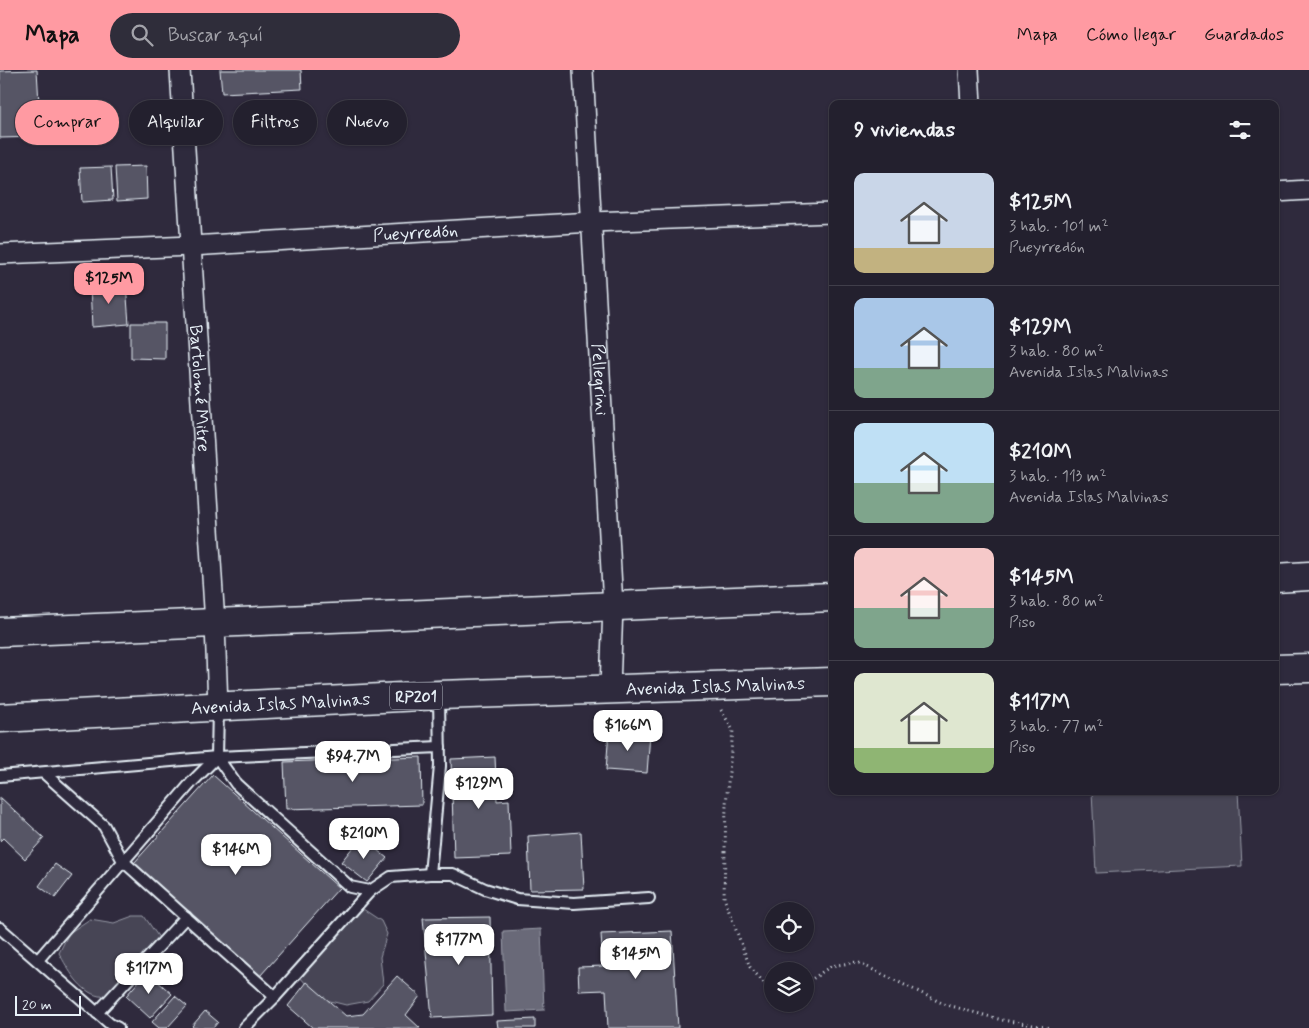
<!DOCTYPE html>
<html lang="es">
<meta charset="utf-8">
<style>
:root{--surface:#23202e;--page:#2f2d3a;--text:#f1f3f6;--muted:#a3a3aa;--line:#403e4a;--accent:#ff9aa2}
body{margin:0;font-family:Mynerve,sans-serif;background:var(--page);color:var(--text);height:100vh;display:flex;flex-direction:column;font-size:19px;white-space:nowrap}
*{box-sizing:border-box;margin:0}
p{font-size:16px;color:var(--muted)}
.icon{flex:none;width:28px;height:28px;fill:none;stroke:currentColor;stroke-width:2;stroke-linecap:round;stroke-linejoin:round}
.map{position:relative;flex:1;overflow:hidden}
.sheet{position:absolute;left:829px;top:30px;width:450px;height:695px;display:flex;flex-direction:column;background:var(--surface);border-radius:10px;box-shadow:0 1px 4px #0004,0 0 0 1px var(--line)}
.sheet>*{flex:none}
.top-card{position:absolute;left:15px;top:30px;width:475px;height:45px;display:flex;gap:10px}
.controls{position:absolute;left:764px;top:832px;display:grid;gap:10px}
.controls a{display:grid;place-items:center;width:50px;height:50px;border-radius:50%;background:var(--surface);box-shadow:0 1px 4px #0004,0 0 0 1px var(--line);font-size:25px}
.scale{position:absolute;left:15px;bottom:12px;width:66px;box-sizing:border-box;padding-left:5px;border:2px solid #e8f1f8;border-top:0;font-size:14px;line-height:18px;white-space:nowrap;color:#e8f1f8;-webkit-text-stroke:4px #2f2a3d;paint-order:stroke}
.price{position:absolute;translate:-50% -42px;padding:0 11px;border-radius:10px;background:#fff;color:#222;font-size:16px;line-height:32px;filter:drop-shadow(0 1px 2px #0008)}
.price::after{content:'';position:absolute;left:50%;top:30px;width:15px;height:11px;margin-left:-8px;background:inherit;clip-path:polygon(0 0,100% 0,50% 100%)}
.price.selected{background:var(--accent);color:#111}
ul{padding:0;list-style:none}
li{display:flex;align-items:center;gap:15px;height:125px;padding:0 25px}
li+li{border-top:1px solid var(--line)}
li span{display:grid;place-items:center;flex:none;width:140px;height:100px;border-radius:10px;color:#555}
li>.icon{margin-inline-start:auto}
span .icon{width:60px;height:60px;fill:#fffc;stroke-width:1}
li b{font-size:21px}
h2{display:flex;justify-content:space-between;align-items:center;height:60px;padding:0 25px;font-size:21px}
.chip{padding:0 18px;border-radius:22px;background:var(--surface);box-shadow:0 1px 4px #0004,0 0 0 1px var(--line);font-size:18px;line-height:45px}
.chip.selected{background:var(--accent);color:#111}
header{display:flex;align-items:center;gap:30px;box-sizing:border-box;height:70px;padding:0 25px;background:var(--accent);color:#111}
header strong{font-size:24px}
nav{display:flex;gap:28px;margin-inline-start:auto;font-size:18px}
.search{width:350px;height:45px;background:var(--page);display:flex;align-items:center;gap:12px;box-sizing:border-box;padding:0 18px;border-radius:28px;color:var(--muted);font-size:19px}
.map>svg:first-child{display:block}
</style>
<header>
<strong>Mapa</strong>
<div class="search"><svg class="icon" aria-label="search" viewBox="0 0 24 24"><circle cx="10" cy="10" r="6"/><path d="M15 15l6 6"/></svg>Buscar aquí</div>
<nav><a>Mapa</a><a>Cómo llegar</a><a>Guardados</a></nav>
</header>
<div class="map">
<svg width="1309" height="958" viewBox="0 0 1309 958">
<rect width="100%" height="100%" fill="#2f2a3d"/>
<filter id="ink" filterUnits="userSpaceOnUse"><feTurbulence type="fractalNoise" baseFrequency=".02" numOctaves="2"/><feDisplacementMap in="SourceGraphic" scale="10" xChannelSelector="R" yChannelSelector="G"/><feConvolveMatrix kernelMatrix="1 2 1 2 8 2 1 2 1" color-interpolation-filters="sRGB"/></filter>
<g filter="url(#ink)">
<!-- green -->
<g fill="#464455" stroke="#979aa6">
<path d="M 1092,721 L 1238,721 L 1242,796 L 1096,803 Z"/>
<path d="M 363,839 L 381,851 L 387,864 L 380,887 L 383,914 L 368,931 L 346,935 L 318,928 L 300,907 L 303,888 C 325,877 336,876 344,850 Z"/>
<path d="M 133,846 L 144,846 L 166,878 L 119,924 C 113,925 105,927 99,926 C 80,922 68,899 59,883 L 69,863 L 90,849 L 114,853 Z"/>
</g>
<!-- water -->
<path fill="#696978" stroke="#9c9fab" d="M 541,859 L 544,940 L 506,942 L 503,861 Z"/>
<!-- building -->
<g fill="#575565" stroke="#e8f1f8">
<path d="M 37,0 L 41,67 L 0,68 L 0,1 Z"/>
<path d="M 220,0 L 301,0 L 302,19 L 222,23 Z"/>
<path d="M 146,96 L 147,129 L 117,131 L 115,97 Z"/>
<path d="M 111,97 L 113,130 L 82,132 L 80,98 Z"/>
<path d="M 126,214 L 129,254 L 92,257 L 90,216 Z"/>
<path d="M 131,253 L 165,253 L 165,289 L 131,288 Z"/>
<path d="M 609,661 L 650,664 L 647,703 L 606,700 Z"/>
<path d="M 421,687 L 422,735 L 286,739 L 284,692 Z"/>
<path d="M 495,687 L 497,731 L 509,730 L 511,786 L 454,788 L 451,689 Z"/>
<path d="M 213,705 L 339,818 L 260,906 L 134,793 Z"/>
<path d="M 0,727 L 44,768 L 25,789 L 3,768 L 0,771 Z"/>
<path d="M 581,762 L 584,819 L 530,820 L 528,766 Z"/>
<path d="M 361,767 L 387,788 L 367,812 L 341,792 Z"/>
<path d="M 55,794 L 72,806 L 55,828 L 39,816 Z"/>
<path d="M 490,847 L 492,945 L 432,948 L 423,848 Z"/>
<path d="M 672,861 L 678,958 L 608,958 L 606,920 L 579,921 L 578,897 L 603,896 L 601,864 Z"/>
<path d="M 147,902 L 172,924 L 150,948 L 126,926 Z"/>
<path d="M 397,906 L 420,926 L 406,945 L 420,958 L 313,958 L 288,936 L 307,912 L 346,946 L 363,944 Z"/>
<path d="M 175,926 L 187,936 L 167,958 L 159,958 L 152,952 Z"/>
<path d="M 205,941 L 218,952 L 213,958 L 194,958 L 192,956 Z"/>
<path d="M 535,949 L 535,958 L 498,958 L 497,951 Z"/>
</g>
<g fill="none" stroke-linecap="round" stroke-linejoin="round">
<!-- lane casing -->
<g stroke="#e8f1f8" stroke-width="14">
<g id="lane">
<path d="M 218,638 L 217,687 L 236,714 L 350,817 L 370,821 L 391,807 L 430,804 L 453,804 L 485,819 L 517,829 L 574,833 L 649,828"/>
<path d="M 44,703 L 104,756 L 123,791 L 275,927"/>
<path d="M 0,706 L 217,687 L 440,677"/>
<path d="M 430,804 L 440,696 L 439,626"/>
<path d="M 0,858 L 110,954 L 118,958"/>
<path d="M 38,890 L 192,712 L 217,687"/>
<path d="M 97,943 L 186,847"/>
<path d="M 244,958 L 275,927 L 370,821"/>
</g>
</g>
<!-- street casing -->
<g stroke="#e8f1f8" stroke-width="22">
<g id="street">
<path id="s1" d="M 180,0 L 215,554 L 218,637"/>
<path id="s2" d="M 583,0 L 613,536 L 610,618"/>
<path d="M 969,0 L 971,34"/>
<path d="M 1275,122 L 1309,120"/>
<path id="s3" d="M 0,184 L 191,176 L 592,152 L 832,143"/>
</g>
</g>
<!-- primary casing -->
<g stroke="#e8f1f8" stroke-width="31">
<g id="primary">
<path d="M 1275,508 L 1309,506"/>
<path d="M 0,562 L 832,527"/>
<path d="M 1275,599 L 1309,598"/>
<path id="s4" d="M 0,648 L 439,625 L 832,612"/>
</g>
</g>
<!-- path -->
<g stroke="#e8f1f8" stroke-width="3" stroke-dasharray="1 4" stroke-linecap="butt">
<path d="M 721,640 L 733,660 L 726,734 L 724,828 L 750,897 L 772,922"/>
<path d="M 805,914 L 831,896 L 857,892 L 944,934 L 1002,950 L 1051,958"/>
</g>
<!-- lane -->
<use href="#lane" stroke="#2f2a3d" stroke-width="10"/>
<!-- street -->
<use href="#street" stroke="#2f2a3d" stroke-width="19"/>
<!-- primary -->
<use href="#primary" stroke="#2f2a3d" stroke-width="28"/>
</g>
</g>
<g text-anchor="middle" stroke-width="4" stroke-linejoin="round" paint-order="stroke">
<!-- shield labels -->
<rect fill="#2f2a3d" stroke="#b0b5c0" stroke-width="1" x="390" y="612.5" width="52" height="27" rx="4"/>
<g font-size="16" font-weight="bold" fill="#e8f1f8">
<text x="416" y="632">RP201</text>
</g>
<!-- street labels -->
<g font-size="18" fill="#e8f1f8" stroke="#2f2a3d">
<text dy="6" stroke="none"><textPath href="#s3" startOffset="416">Pueyrredón</textPath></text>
<text dy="6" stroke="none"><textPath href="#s2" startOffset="310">Pellegrini</textPath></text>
<text dy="6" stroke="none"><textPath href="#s1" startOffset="319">Bartolomé Mitre</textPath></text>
<text dy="6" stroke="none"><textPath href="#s4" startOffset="716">Avenida Islas Malvinas</textPath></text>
<text dy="6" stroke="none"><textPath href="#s4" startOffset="281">Avenida Islas Malvinas</textPath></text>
</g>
</g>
</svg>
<div class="controls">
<a><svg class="icon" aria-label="locate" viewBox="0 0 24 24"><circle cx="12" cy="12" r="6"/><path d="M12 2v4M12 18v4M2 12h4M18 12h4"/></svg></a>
<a><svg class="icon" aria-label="layers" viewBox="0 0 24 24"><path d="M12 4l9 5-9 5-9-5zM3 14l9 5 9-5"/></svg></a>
</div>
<div class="scale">20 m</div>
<b class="price selected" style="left:109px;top:235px">$125M</b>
<b class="price" style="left:628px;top:682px">$166M</b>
<b class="price" style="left:353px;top:713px">$94.7M</b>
<b class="price" style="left:479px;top:740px">$129M</b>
<b class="price" style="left:364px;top:790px">$210M</b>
<b class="price" style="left:236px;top:806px">$146M</b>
<b class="price" style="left:459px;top:896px">$177M</b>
<b class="price" style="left:636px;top:910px">$145M</b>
<b class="price" style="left:149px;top:925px">$117M</b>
<div class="top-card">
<a class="chip selected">Comprar</a>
<a class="chip">Alquilar</a>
<a class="chip">Filtros</a>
<a class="chip">Nuevo</a>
</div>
<section class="sheet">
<h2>9 viviendas<svg class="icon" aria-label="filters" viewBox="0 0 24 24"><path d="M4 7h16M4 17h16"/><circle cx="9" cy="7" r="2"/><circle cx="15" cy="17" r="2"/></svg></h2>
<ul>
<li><span style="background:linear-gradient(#c9d6e8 75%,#c2b280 0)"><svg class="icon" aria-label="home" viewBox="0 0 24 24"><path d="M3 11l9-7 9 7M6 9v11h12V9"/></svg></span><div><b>$125M</b><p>3 hab. · 101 m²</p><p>Pueyrredón</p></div></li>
<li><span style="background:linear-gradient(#a9c7e8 70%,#7fa58c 0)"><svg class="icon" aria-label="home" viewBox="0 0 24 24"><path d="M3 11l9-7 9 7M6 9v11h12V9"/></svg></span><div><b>$129M</b><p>3 hab. · 80 m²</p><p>Avenida Islas Malvinas</p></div></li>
<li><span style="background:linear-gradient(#bfe0f5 60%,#7fa58c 0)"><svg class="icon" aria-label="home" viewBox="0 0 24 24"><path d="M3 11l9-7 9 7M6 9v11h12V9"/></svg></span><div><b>$210M</b><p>3 hab. · 113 m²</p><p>Avenida Islas Malvinas</p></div></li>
<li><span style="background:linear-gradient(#f6c9c9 60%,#7fa58c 0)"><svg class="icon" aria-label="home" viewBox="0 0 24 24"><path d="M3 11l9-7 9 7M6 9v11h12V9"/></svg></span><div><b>$145M</b><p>3 hab. · 80 m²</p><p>Piso</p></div></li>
<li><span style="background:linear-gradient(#dfe7d0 75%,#8fb573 0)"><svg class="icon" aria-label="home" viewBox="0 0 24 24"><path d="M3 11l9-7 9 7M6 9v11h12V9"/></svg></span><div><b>$117M</b><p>3 hab. · 77 m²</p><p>Piso</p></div></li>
</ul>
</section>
</div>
